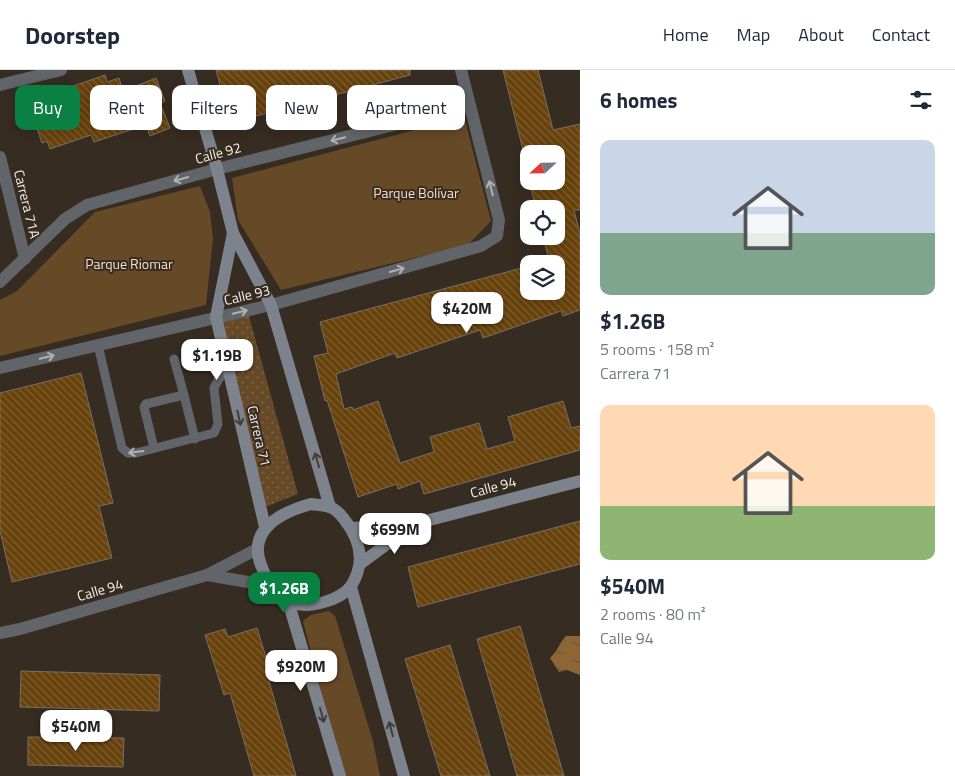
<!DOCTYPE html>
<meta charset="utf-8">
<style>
:root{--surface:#fff;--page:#f6f6f7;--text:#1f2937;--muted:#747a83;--line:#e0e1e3;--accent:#0b8043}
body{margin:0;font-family:"Titillium Web",sans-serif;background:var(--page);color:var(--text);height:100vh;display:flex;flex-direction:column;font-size:19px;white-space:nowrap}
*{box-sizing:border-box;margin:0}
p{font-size:16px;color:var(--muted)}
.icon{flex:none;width:28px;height:28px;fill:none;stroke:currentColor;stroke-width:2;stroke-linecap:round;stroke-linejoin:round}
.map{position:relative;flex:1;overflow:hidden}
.drawer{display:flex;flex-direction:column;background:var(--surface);width:375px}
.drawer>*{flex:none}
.banner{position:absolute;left:15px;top:15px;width:475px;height:45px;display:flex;gap:10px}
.needle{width:32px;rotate:248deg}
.buttons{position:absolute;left:520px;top:75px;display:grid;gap:10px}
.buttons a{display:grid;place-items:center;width:45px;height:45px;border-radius:10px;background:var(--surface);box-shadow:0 2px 12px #0003;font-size:25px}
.price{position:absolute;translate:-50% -42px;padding:0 11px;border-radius:10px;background:#fff;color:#222;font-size:16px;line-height:32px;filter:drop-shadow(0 1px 2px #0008)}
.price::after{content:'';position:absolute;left:50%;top:30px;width:15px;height:11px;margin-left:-8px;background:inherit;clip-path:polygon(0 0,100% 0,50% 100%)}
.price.selected{background:var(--accent);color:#fff}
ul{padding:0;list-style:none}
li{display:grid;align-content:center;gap:10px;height:265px;padding:0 20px}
li span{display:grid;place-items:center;height:155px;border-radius:10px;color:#555}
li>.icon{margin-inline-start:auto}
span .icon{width:90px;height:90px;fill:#fffc;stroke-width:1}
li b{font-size:21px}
h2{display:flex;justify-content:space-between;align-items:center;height:60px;padding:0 20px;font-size:21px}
.chip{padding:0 18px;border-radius:10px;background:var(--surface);box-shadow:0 2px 12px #0003;font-size:18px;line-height:45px}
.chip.selected{background:var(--accent);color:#fff}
header{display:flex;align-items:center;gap:30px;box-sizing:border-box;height:70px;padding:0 25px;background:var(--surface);border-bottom:1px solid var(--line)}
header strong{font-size:24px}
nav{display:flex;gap:28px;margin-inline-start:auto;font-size:18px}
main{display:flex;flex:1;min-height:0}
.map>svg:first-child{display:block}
</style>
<header>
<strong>Doorstep</strong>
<nav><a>Home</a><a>Map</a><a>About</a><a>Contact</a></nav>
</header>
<main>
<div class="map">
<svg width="580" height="706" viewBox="0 0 580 706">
<defs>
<pattern id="garden-dots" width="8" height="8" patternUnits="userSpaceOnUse" patternTransform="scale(1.25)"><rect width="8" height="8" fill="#664927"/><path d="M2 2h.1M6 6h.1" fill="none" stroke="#7c6446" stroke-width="1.8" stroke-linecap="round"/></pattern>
<pattern id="water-ripples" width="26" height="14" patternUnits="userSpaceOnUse" patternTransform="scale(1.25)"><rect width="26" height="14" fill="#8e6535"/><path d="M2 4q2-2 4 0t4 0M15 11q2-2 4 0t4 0" fill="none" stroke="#69553e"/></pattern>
<pattern id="building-back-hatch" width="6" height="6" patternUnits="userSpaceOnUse" patternTransform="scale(1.25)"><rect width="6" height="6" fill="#68420c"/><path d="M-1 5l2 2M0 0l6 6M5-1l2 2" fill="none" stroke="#7e5e2f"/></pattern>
</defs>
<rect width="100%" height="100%" fill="#362c22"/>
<!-- park -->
<g fill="#664927">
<path d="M 464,47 L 491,151 L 468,175 L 281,220 L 238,150 L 232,108 Z"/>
<path d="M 200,116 L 210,142 L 213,169 L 206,235 L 0,286 L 0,230 L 17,221 L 95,142 Z"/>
<path d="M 329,541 L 335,546 L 373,671 L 380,706 L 343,706 L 303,551 L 311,545 Z"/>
</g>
<!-- garden -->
<path fill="url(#garden-dots)" d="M 249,246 L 298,424 L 265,437 L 222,252 Z"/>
<!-- water -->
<path fill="url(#water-ripples)" d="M 566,566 L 580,566 L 580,605 L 567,600 L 559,602 L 550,588 C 558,581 559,573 566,566 Z"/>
<!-- building -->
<g fill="url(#building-back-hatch)" stroke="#7a6f64">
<path d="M 216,0 L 410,0 L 410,5 L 230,53 Z"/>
<path d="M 503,0 L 538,0 L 553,60 L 580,54 L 580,140 L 574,140 L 580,164 L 580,240 L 563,246 L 561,241 L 483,268 L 480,260 L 397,288 L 395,283 L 336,304 L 344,339 L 352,337 L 353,340 L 378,331 L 400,393 L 434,382 L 430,367 L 479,353 L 487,379 L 515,371 L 508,347 L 563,331 L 571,358 L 580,356 L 580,380 L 424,424 L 420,411 L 398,419 L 397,414 L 358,427 L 327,330 L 325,331 L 314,286 L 328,283 L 320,252 L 529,196 L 529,221 L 556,221 L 556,194 L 550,194 L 543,166 L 556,166 L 556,139 L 536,139 L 530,114 L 537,111 L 556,111 L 556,84 L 524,84 Z"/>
<path d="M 105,5 L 107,12 L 119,8 L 123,21 L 156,8 L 165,31 L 160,33 L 170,58 L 150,66 L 146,55 L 94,72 L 91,65 L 50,79 L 47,71 L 42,73 L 29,36 L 35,34 L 33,30 Z"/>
<path d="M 81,303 L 113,433 L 99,436 L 112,488 L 12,512 L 0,461 L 0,323 Z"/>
<path d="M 580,451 L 580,494 L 418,537 L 408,497 Z"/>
<path d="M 520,556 L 564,706 L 517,706 L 477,569 Z"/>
<path d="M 257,558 L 273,610 L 269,611 L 296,706 L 254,706 L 230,623 L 224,625 L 205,565 L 225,559 L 228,567 Z"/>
<path d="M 450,575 L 490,706 L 441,706 L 405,589 Z"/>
<path d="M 21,601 L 160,605 L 159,641 L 20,637 Z"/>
<path d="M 28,667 L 124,668 L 123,697 L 28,695 Z"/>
</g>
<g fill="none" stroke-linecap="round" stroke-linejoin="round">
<!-- lane -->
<g stroke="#61656a" stroke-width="9">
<path d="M 98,275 L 122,378 L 128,383 L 136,383 L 214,363 L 218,354 L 214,318 L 227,294"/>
<path d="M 174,289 L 184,325"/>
<path d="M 154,378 L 144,337 L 146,334 L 184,325 L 195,369"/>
</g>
<!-- street -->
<g stroke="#61656a" stroke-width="12">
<path d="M 0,15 L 61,0"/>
<path d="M 0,87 L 25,189"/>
<path d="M 0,212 L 65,149 L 87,135 L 217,99 L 470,36"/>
<path d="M 0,298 L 271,235 L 481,176 L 497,166 L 499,150 L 461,0"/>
<path d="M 207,505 L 272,516"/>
<path d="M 0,563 L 20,559 L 207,505 L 257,479"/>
</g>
<!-- secondary -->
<g stroke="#7d838c" stroke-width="12">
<path d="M 188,0 L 217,99 L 233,163 L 271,235 L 330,437"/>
<path d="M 233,163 L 216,247 L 265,457"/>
<path d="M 311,434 C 317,435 324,435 330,437 C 335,439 341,445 344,449 C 360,469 366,493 351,516 C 346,523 340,526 333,529 C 307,539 290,538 272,515 C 266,509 264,502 261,495 C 247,459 282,442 311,434 Z"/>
<path d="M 352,458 L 414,454 L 580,411"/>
<path d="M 360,494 L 414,454"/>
<path d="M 351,517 L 404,706"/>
<path d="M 288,531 L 340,706"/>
</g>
</g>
<!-- one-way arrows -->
<defs><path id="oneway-shaft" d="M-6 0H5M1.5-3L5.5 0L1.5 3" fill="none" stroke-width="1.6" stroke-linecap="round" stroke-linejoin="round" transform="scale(1.25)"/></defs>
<g stroke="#b2b1af">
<use href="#oneway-shaft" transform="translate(338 69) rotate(166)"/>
<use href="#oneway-shaft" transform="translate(181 109) rotate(164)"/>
<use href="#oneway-shaft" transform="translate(491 118) rotate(-104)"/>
<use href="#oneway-shaft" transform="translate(397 200) rotate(-15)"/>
<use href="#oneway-shaft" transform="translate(240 242) rotate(-13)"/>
<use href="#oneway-shaft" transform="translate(47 287) rotate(-13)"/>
<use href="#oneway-shaft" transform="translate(136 382) rotate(173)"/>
</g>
<g stroke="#443d37">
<use href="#oneway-shaft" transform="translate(239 348) rotate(77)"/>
<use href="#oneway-shaft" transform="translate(317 390) rotate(-106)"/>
<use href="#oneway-shaft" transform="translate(322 645) rotate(74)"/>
<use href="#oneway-shaft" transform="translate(391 659) rotate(-105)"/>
</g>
<g text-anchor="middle" stroke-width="4" stroke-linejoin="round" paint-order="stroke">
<!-- street labels -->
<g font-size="14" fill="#f5efe8" stroke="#362c22">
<text transform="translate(218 83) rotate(-15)" y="5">Calle 92</text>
<text transform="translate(27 134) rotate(76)" y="5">Carrera 71A</text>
<text transform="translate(247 225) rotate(-13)" y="5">Calle 93</text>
<text transform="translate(259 366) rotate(77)" y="5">Carrera 71</text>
<text transform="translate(493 417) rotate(-15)" y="5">Calle 94</text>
<text transform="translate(100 520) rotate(-16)" y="5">Calle 94</text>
</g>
<!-- park labels -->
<g font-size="14" fill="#f6ddc2" stroke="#362c22">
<text x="416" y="128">Parque Bolívar</text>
<text x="129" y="199">Parque Riomar</text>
</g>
</g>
</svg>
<div class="buttons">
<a><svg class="needle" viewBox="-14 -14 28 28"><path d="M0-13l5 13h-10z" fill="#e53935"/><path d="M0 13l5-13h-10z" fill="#747a83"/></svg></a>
<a><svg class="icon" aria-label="locate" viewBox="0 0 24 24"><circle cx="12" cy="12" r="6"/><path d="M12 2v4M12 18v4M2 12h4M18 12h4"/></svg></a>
<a><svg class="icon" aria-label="layers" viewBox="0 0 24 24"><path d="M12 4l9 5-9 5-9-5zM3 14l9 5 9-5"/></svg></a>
</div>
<b class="price" style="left:467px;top:264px">$420M</b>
<b class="price" style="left:217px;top:311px">$1.19B</b>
<b class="price" style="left:395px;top:485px">$699M</b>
<b class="price selected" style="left:284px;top:544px">$1.26B</b>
<b class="price" style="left:301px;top:622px">$920M</b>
<b class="price" style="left:76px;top:682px">$540M</b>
<div class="banner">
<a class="chip selected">Buy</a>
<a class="chip">Rent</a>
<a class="chip">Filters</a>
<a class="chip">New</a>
<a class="chip">Apartment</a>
</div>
</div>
<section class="drawer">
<h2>6 homes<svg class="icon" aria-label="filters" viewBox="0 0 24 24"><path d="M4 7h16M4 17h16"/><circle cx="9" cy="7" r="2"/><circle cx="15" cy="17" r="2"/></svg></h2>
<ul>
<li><span style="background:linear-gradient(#c9d6e8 60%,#7fa58c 0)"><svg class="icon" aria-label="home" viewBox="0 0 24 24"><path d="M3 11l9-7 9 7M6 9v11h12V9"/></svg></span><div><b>$1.26B</b><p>5 rooms · 158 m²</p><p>Carrera 71</p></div></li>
<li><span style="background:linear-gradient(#ffd9b3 65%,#8fb573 0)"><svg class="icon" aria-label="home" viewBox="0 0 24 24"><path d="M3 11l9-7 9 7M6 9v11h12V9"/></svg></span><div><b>$540M</b><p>2 rooms · 80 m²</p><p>Calle 94</p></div></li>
</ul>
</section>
</main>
